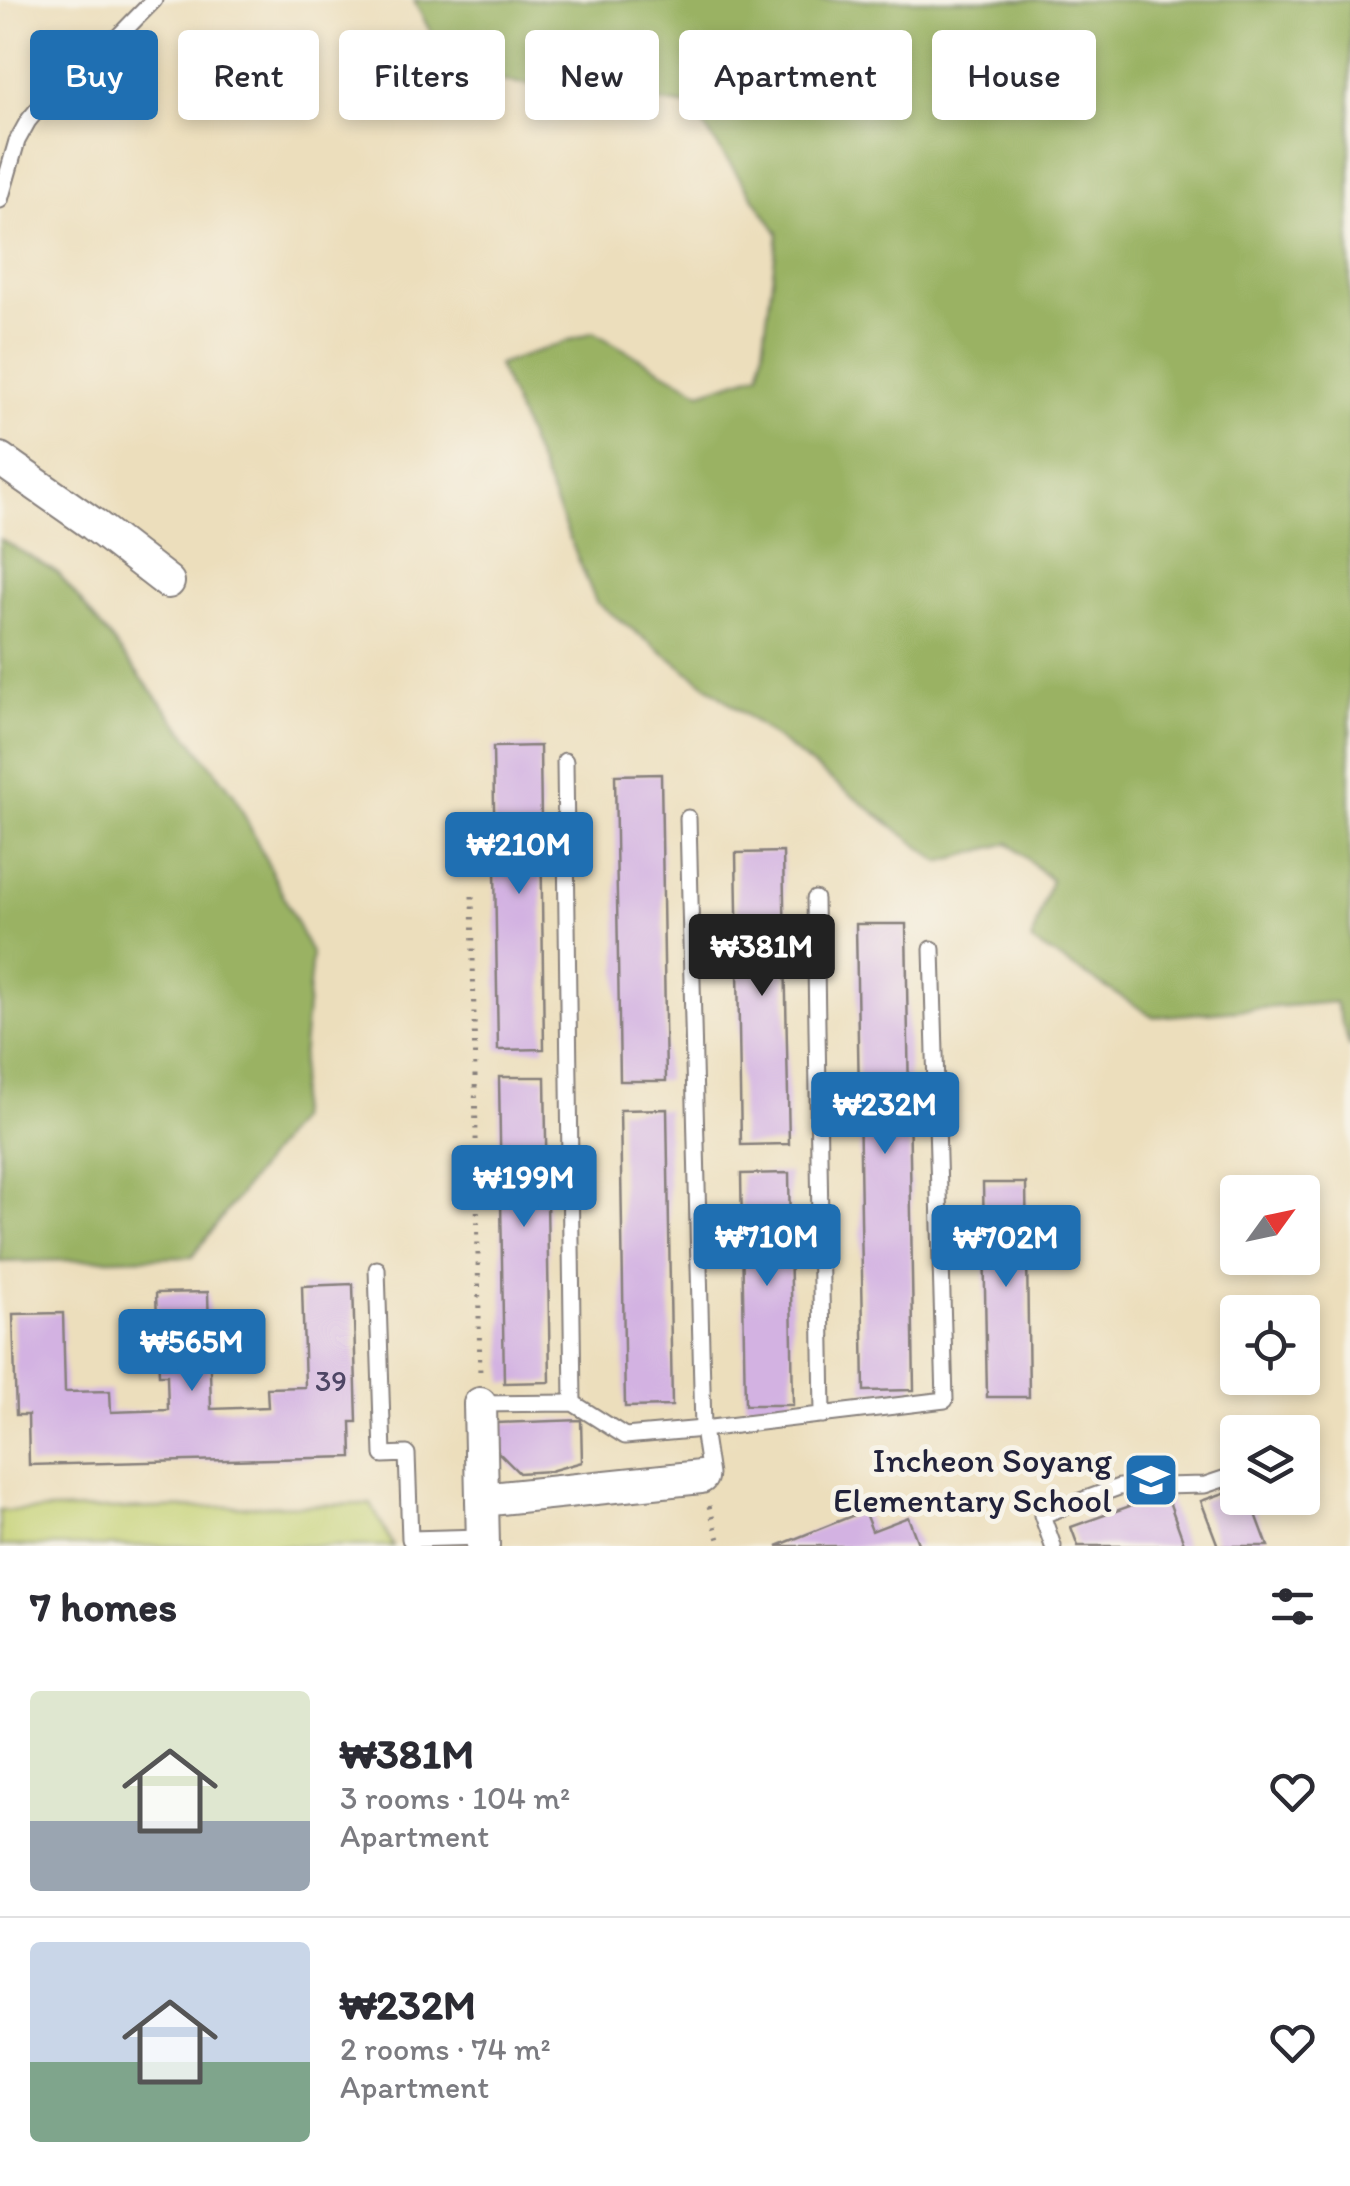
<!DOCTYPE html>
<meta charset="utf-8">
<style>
:root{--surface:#fff;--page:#f7f7f7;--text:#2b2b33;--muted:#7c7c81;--line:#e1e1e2;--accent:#1f6fb2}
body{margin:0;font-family:Itim,sans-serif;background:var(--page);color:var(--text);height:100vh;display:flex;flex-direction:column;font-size:38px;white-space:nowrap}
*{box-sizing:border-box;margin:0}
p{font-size:32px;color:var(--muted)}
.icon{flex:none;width:55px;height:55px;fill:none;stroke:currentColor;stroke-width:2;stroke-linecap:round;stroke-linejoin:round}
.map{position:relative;height:1546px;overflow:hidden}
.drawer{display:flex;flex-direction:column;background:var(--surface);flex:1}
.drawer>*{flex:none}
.hud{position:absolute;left:30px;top:30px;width:1290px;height:90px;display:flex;gap:20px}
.needle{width:65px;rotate:57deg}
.fabs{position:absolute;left:1220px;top:1175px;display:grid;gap:20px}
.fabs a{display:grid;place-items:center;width:100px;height:100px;border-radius:10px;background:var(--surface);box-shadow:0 5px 15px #0003;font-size:50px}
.price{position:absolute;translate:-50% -85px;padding:0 22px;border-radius:10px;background:var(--accent);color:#fff;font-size:32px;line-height:65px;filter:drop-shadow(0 2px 5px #0008)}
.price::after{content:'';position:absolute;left:50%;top:60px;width:30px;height:22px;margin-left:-15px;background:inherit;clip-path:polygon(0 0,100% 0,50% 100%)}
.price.selected{background:#222;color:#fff}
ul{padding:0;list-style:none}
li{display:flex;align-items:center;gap:30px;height:250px;padding:0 30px}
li+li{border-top:2px solid var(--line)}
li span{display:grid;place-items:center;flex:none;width:280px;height:200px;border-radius:10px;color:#555}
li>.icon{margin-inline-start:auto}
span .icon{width:120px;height:120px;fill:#fffc;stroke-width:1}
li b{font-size:42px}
h2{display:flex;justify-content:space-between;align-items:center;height:120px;padding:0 30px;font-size:42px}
.tag{padding:0 35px;border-radius:10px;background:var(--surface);box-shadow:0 5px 15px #0003;font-size:35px;line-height:90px}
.tag.selected{background:var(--accent);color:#fff}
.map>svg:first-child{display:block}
</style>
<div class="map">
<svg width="1350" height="1546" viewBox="0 0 1350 1546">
<rect width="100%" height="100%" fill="#f7f3e8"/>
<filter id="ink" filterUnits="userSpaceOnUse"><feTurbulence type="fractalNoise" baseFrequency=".01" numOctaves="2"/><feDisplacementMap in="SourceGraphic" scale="20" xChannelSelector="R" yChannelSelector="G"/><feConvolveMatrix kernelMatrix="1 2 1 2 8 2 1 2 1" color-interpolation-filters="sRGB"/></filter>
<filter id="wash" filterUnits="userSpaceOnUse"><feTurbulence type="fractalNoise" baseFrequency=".0048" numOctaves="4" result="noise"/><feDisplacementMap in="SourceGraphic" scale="40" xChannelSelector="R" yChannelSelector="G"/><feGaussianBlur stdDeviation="2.25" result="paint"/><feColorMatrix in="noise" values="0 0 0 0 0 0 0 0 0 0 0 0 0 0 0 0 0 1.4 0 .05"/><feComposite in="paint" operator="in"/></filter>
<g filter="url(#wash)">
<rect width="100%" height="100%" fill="#ecdebc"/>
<!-- green -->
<path fill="#c3d071" stroke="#727956" stroke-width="2.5" d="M 371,1504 L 393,1546 L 0,1546 L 0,1511 Z"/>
<!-- forest -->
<g fill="#9ab263" stroke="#5e6a4f" stroke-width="2.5">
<path d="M 414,0 L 1350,0 L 1350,1048 L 1335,1002 L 1154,1017 L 1031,941 L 1051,880 L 1009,843 L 940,862 L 596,602 L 498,365 L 593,332 L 701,392 L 760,373 L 778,233 L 690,106 L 452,74 Z"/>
<path d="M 0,539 L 58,573 L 234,794 L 312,955 L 296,1120 L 192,1257 L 0,1262 Z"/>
</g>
<g id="blocks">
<!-- building -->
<g fill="#d3b2e2">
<path d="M 540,746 L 544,1049 L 498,1050 L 493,747 Z"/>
<path d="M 661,774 L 666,1081 L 620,1081 L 615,775 Z"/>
<path d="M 783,852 L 789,1144 L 741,1145 L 736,853 Z"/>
<path d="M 856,924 L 906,924 L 914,1390 L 864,1391 Z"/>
<path d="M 499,1077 L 545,1077 L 550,1382 L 504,1383 Z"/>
<path d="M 667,1109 L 672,1406 L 625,1407 L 620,1110 Z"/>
<path d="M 789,1173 L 793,1405 L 745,1405 L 741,1174 Z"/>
<path d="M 983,1183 L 1026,1183 L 1029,1397 L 987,1397 Z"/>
<path d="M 353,1284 L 357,1422 L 351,1422 L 352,1457 L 29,1465 L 28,1415 L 16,1415 L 13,1314 L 63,1313 L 65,1392 L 110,1391 L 111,1412 L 168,1410 L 167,1375 L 159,1375 L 156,1293 L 208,1292 L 211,1409 L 268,1407 L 267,1388 L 305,1387 L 302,1286 Z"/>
<path d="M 581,1420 L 582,1462 L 550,1471 L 519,1473 L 496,1450 L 496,1423 Z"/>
<path d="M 1238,1488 L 1238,1498 L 1250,1498 L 1268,1546 L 1218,1546 L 1201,1501 Z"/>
<path d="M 1166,1493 L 1185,1546 L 1078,1546 L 1071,1527 Z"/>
<path d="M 864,1511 L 872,1531 L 908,1517 L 919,1546 L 777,1546 Z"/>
</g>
</g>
</g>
<g filter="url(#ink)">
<use href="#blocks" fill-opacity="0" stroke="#87807c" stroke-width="2.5"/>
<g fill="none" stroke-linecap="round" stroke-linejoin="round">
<!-- service casing -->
<g stroke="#87807c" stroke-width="19">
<g id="service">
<path d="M 0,200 L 17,141 L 28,121 L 51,93 L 112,43 L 154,0"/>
<path d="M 565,761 L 573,1403"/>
<path d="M 688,818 L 703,1429 L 710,1475 L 704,1476"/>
<path d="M 815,899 L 823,1415"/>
<path d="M 377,1269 L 383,1455 L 407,1454 L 410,1539 L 482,1537"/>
<path d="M 480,1404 L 573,1403 L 625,1436 L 703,1429 L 945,1400 L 932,949"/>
<path d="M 1053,1546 L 1042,1515 L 1119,1487 L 1205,1485 L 1238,1474"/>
</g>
</g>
<!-- minor casing -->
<g stroke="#87807c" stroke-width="36">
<g id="minor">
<path d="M 0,459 L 93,524 L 168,582"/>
<path d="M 480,1404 L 483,1546"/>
<path d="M 482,1500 L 701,1477"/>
</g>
</g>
<!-- path -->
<g stroke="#87807c" stroke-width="5" stroke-dasharray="2.5 8" stroke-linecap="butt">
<path d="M 472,896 L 480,1376"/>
<path d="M 709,1506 L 721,1546"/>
</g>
<!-- service -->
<use href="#service" stroke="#fff" stroke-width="15"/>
<!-- minor -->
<use href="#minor" stroke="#fff" stroke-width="32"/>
</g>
</g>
<!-- icons -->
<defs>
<g id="school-square" transform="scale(2.875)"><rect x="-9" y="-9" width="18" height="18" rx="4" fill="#1f6fb2" stroke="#f7f3e8"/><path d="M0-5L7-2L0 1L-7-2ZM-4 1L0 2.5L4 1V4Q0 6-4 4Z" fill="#fff"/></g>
</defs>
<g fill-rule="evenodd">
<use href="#school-square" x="1151" y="1480"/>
</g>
<g text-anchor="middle" stroke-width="10" stroke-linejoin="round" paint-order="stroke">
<!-- number labels -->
<g font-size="30" fill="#4e4665">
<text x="331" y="1391">39</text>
</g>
<!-- poi labels -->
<g font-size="35" fill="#22223b" stroke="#f7f3e8" text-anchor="end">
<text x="1112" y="1472">Incheon Soyang<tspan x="1112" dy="40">Elementary School</tspan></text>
</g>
</g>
</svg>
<div class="fabs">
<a><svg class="needle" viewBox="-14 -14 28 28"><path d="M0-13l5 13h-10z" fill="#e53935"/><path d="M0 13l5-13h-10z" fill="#7c7c81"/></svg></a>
<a><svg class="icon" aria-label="locate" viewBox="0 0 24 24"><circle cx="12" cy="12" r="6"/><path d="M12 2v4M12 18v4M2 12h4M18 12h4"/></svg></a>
<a><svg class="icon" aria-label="layers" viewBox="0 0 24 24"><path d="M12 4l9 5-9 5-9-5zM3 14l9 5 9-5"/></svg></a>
</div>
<b class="price" style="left:519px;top:897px">₩210M</b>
<b class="price selected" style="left:762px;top:999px">₩381M</b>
<b class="price" style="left:885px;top:1157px">₩232M</b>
<b class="price" style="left:524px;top:1230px">₩199M</b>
<b class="price" style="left:767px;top:1289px">₩710M</b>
<b class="price" style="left:1006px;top:1290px">₩702M</b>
<b class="price" style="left:192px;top:1394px">₩565M</b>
<div class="hud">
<a class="tag selected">Buy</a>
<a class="tag">Rent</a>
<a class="tag">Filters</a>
<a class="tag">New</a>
<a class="tag">Apartment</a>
<a class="tag">House</a>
</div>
</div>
<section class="drawer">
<h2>7 homes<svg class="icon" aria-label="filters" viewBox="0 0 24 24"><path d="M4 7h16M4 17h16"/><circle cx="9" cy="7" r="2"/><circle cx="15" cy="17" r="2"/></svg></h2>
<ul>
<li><span style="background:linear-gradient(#dfe7d0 65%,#9aa5b1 0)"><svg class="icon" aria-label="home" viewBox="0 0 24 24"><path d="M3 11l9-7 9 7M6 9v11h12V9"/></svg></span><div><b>₩381M</b><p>3 rooms · 104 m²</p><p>Apartment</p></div><svg class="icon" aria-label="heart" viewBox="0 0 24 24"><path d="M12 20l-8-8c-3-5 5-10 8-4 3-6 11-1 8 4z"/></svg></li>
<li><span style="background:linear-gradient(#c9d6e8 60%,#7fa58c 0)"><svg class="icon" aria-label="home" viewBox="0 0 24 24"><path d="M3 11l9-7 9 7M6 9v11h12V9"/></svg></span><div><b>₩232M</b><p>2 rooms · 74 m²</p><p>Apartment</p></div><svg class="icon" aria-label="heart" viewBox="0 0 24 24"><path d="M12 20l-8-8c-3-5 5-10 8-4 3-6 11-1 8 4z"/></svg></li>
</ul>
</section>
